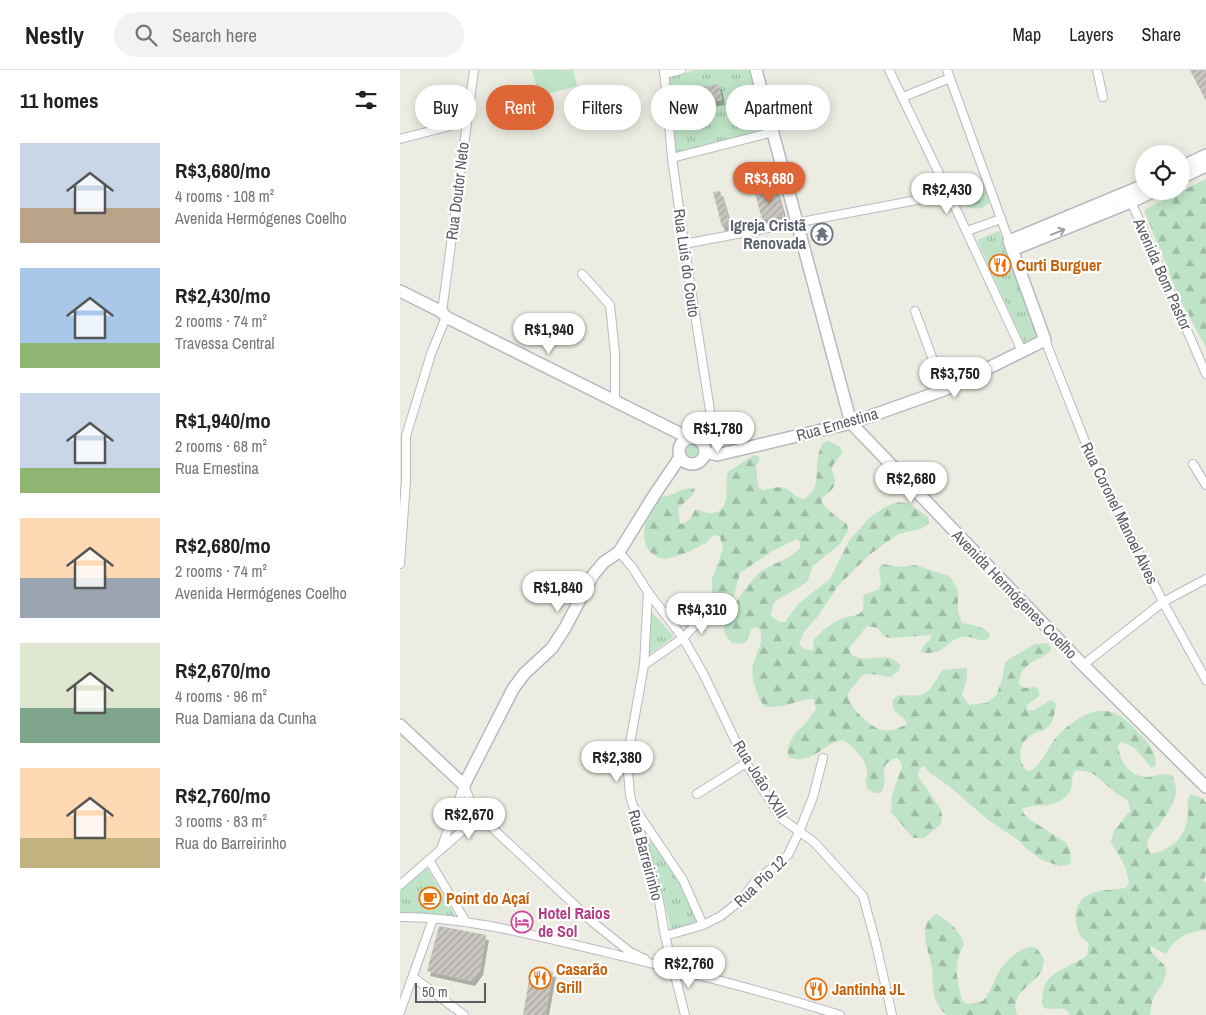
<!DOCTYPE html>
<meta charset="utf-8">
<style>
:root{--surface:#fff;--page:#f2f2f2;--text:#222;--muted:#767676;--line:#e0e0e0;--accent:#de6535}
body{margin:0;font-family:"Archivo Narrow",sans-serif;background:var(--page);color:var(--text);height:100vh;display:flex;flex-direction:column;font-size:19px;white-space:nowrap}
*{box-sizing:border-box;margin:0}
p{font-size:16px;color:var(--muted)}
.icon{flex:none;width:28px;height:28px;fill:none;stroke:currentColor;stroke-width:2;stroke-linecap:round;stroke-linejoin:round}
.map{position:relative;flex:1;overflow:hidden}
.details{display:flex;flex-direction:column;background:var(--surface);width:400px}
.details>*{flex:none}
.banner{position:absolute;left:15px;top:15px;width:475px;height:45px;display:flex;gap:10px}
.buttons{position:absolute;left:735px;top:75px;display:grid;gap:10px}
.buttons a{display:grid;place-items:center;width:55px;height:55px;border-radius:50%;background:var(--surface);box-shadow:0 2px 12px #0003;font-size:25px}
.scale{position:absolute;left:15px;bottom:12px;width:71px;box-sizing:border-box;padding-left:5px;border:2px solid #5a5c62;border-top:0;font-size:14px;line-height:18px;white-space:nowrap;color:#5a5c62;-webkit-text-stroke:4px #fff;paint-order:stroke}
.price{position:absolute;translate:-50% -42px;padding:0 11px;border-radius:18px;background:#fff;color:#222;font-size:16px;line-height:32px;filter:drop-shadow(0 1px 2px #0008)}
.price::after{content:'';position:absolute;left:50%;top:30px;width:15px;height:11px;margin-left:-8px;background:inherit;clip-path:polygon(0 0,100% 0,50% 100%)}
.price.active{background:var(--accent);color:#fff}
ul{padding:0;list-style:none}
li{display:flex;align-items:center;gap:15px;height:125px;padding:0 20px}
li span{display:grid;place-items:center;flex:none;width:140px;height:100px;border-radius:0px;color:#555}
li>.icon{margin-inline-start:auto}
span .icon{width:60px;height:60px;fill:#fffc;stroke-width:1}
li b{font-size:21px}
h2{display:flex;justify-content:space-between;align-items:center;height:60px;padding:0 20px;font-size:21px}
.pill{padding:0 18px;border-radius:22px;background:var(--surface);box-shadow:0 2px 12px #0003;font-size:18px;line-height:45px}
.pill.active{background:var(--accent);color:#fff}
header{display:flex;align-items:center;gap:30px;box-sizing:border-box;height:70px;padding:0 25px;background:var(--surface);border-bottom:1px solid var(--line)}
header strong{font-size:24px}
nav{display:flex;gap:28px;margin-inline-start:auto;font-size:18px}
.search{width:350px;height:45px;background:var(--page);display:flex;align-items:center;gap:12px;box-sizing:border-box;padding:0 18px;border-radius:28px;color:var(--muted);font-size:19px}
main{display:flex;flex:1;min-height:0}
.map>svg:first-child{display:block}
</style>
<header>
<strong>Nestly</strong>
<div class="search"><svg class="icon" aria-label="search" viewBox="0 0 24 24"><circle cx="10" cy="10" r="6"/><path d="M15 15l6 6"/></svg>Search here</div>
<nav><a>Map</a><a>Layers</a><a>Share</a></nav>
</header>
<main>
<section class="details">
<h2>11 homes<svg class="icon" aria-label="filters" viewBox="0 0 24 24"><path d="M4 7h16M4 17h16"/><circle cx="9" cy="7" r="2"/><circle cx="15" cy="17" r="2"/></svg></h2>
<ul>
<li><span style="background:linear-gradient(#c9d6e8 65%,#b9a48a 0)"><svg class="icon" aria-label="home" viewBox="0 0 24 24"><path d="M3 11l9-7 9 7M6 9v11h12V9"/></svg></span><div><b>R$3,680/mo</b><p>4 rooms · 108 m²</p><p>Avenida Hermógenes Coelho</p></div></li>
<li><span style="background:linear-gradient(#a9c7e8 75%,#8fb573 0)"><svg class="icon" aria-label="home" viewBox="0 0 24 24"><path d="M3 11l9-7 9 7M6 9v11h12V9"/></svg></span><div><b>R$2,430/mo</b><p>2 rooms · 74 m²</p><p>Travessa Central</p></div></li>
<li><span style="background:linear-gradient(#c9d6e8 75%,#8fb573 0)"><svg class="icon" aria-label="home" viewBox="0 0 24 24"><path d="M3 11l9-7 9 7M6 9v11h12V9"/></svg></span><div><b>R$1,940/mo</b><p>2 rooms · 68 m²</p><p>Rua Ernestina</p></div></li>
<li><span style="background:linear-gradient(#ffd9b3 60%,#9aa5b1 0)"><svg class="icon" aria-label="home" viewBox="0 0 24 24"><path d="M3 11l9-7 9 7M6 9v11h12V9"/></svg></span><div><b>R$2,680/mo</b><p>2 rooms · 74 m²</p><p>Avenida Hermógenes Coelho</p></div></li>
<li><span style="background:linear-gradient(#dfe7d0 65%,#7fa58c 0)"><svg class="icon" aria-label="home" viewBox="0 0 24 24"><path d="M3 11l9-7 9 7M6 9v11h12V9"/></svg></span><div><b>R$2,670/mo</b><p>4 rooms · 96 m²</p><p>Rua Damiana da Cunha</p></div></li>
<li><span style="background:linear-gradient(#ffd9b3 70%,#c2b280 0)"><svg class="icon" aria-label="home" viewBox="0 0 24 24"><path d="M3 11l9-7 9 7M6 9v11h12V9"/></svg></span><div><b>R$2,760/mo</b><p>3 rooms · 83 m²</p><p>Rua do Barreirinho</p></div></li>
</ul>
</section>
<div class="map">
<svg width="806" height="945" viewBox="0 0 806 945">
<defs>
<pattern id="forest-firs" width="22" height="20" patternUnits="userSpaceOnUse" patternTransform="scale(1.25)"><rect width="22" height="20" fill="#bfe3c6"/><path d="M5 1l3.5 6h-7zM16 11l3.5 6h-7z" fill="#9ebba4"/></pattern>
<pattern id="park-tufts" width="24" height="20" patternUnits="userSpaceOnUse" patternTransform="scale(1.25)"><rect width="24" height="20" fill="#bfe3c6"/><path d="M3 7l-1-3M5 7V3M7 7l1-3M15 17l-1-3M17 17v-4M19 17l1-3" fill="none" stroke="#9ebba4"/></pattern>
<pattern id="building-hatch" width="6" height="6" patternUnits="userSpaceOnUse" patternTransform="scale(1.25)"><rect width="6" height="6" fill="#c8c6bf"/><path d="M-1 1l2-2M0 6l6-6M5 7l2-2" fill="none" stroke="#a5a49f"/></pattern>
<filter id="shadow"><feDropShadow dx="3" dy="5" stdDeviation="0" flood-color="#0004"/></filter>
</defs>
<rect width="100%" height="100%" fill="#ecece2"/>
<!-- grass -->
<path fill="#bfe3c6" d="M 132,0 L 173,0 L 177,16 L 139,26 Z"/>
<!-- forest -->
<g fill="url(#forest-firs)">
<path d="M 806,109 L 806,277 L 780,230 L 744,140 Z"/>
<path d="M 428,371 L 439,376 L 442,381 C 441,388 434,391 432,398 C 432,401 433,402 434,406 C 438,417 430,421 422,428 L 422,433 L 434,445 L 447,454 L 448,460 L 440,474 L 413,496 L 407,512 L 377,530 L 373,534 L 371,546 L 379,552 L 385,552 L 398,534 L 430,509 L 449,471 L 469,448 L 485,437 L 497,432 L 510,434 L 528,447 L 529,453 L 521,459 L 498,464 L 469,485 L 438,516 L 418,546 L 404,562 L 399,573 C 403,579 406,580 413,580 L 414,569 C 422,561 432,552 444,548 C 449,546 459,546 462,541 C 465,536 462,531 464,525 L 479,519 L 481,514 L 479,498 L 482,494 L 499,497 L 515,495 L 549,506 L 553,511 L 558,521 L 558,542 L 562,553 C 572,555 583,556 590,564 L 588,569 C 579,573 570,564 561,567 C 543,572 545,587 521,582 C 522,574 530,572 532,565 L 491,568 L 485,567 L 478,558 L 467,556 L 450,577 L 450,583 C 462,594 477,585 490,588 C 494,589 498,593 501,595 L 499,600 L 491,607 C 483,607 471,602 464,605 C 461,606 458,610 456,613 C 453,617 448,621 448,626 C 448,636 471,658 482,660 C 491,662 499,658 507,654 C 505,646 495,645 493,637 C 489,618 514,629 523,624 C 532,620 537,608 542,600 L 567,598 L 567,609 L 562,625 L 569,635 L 586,633 L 596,626 L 602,610 L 605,593 L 609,589 L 635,574 L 646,573 L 651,577 L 650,582 C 636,591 619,595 619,614 L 624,618 L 635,617 L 639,620 L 639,626 L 626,636 L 628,641 L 634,640 L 651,630 L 656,633 C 655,641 654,652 647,658 C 643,661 637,661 633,664 C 619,672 616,687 626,700 L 631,701 C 642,693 647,680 654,670 C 659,664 665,658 671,654 C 693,637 712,635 732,656 C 743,668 756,678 756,695 L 751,698 C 743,687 734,674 721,672 L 718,676 C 720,693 731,708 749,707 C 758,706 764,702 773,706 C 775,714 778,722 774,730 C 771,737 765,747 760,754 C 752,763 742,772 751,784 C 772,780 787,766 788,743 C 788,736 786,730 791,724 L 802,728 L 806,733 L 806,804 L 803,811 L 806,813 L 806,860 C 787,862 776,867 766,884 L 751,876 L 750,880 C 754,886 760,890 764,895 C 771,906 757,920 753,929 C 751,934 751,940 750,945 L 670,945 C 665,934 654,941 644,938 C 641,932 642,929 643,922 C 645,901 673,897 687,885 L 689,874 C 686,871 683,869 681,866 C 676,859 675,850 676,842 C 681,818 706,821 726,818 L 729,813 L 726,798 L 711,772 L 714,761 L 730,741 L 728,730 C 722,727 716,724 711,719 C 700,709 691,698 675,701 C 670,708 674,718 668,724 C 654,741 637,732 622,739 L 624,744 L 629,749 L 665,772 C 671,778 672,786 670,794 L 660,796 L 644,791 L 628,780 L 618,770 L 587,749 L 549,716 L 531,704 L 524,696 L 520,698 L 518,703 L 519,708 L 540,738 L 542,744 L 541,754 L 524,768 L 513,768 L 491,742 L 492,725 L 502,697 L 501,692 L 497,688 C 474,695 491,708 481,723 L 475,723 L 467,719 C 465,713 467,708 467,702 C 467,690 453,676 443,670 C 422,673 413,696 389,687 L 387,681 L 390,672 L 396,662 L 405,654 L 416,639 L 414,629 C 395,629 385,640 364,636 C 357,626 350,607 353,595 C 357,580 362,578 361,561 L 357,557 L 351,559 L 347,570 L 343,574 L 333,573 C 327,569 324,564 324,557 C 325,545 351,510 360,502 C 372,493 390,490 400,478 L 400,473 L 397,469 L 372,481 L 340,503 L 331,537 L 327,539 L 317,535 L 312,525 L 312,509 L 323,479 L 320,467 L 316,465 C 311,466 310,469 307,472 C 298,478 274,489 264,489 C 260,489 256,486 253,484 C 236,472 247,442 257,428 C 261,427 266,426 270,425 C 279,422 285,416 295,419 L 293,425 L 278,438 L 280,454 C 289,453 291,448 295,440 C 301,439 305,444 311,443 C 333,443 324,414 328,402 L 354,385 L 359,386 L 359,391 L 356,396 L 358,417 L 363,420 C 370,419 377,416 384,418 C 392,420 395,429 405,429 C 407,426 411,424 413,420 C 420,411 413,389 423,373 Z"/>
<path d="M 536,844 C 548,850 561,861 564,874 C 552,896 557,907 562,930 L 567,934 L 583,931 C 591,921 593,914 598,903 C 604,893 620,876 633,877 C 638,878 641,885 644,889 L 642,901 C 632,916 609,923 617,945 L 547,945 C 544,943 541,940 539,937 C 532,925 533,911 532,898 C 530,884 522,869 526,855 C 527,850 532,848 536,844 Z"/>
</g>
<!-- park -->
<g fill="url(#park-tufts)">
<path d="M 296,0 L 351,0 L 367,59 L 276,83 L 268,7 Z"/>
<path d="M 585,114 L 590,132 C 582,139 579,140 568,137 L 562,123 Z"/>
<path d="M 599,161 L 640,269 L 625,275 L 577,170 Z"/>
<circle cx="291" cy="380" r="7"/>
<path d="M 251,541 L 274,567 L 247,586 Z"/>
<path d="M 238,748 L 277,809 L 299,854 L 271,860 L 265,833 Z"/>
<path d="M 27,798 L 56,847 L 0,843 L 0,821 Z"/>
</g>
<!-- building -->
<g fill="url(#building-hatch)" filter="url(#shadow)">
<path d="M 790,0 L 806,0 L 806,31 Z"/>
<path d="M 319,14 L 322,30 L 303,33 L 304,39 L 274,44 L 270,23 Z"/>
<path d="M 376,118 L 384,146 L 362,149 L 355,123 Z"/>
<path d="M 320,121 L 330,154 L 322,157 L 313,122 Z"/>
<path d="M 39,856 L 86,865 L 80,900 L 72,911 L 27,901 Z"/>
<path d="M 131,899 L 153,902 L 145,945 L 123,945 Z"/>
</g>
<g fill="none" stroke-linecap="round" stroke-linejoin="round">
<!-- street casing -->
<g stroke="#b9bac0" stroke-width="10">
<g id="street">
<path d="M 264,0 L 272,88 L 284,174 L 317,385"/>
<path d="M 489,0 L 549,124 L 622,281"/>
<path d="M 547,0 L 609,171"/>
<path d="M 697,0 L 703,27"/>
<path d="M 264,4 L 281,0"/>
<path d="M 503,27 L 550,8"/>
<path d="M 0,69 L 66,52"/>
<path d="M 272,88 L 373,62"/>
<path d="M 730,129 L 806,304"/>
<path d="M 567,161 L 601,149"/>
<path d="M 284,174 L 549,124"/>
<path d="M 182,204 L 210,235 L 215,284 L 215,331"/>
<path d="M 515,241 L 544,320"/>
<path d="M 42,242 L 74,0"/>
<path d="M 645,270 L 688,379 L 763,532 L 806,610"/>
<path d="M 793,394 L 806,415"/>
<path d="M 219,482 L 232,497 L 248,522 L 283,568 L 304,605 L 346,693 L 382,749 L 414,772 L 463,826 L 476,874 L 492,945"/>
<path d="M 0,494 L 6,410 L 6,366 L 31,284 L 46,247"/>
<path d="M 248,522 L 244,595 L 227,690 L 230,725 L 259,831 L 265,866 L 285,945"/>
<path d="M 244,595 L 283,568 L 304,546"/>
<path d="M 683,595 L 763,532 L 806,509"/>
<path d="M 64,715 L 74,741 L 195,854 L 230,882 L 245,889"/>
<path d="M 297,724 L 346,693"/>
<path d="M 236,740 L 283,810 L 303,855"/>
<path d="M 41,779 L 64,715"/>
<path d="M 29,790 L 66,852"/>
<path d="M 0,815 L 60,763 L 74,741"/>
<path d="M 0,847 C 71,847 140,867 209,883 C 286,902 364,921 440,945"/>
<path d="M 265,866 L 303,855 L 321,846 L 341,830 L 355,812 L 388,785 L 399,762 L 413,727 L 423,688"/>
<path d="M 13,907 L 64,945"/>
<path d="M 0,942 L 33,849"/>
</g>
</g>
<!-- secondary casing -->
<g stroke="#b7b9bf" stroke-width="14">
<g id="secondary">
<path d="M 356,0 L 451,353 L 683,595 L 806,717"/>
<path d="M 781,97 L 806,85"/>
<path d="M 781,108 L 806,96"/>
<path d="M 612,180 L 731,132 L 754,121"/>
<path d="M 0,221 L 42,242 L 46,247 L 289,368"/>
<circle cx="292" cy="381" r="13"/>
<path d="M 305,382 L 317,385 L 451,353 L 544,320 L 645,270 L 609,171 L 744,115"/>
<path d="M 0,655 L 64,715 L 113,619 L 124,604 L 152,578 L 165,558 L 193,505 L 204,492 L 219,482 L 253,427 L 280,387"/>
</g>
</g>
<!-- street -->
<use href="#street" stroke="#fff" stroke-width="8"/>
<!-- secondary -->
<use href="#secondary" stroke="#fff" stroke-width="11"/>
</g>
<!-- one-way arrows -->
<defs><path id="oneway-shaft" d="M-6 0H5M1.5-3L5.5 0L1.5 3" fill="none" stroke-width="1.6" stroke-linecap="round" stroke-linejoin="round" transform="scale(1.25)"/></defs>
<use stroke="#9c9da1" href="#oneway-shaft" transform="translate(658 162) rotate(-22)"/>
<!-- icons -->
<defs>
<g id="temple-ring" transform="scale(1.125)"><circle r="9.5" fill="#fff" stroke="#6b7280" stroke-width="1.5"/><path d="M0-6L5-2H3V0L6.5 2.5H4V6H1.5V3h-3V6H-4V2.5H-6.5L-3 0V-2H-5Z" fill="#6b7280"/></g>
<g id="restaurant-ring" transform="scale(1.125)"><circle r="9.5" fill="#fff" stroke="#e8710a" stroke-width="1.5"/><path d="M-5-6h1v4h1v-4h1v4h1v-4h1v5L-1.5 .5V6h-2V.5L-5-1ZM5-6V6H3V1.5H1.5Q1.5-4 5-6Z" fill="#e8710a"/></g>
<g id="cafe-ring" transform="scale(1.125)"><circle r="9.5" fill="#fff" stroke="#e8710a" stroke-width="1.5"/><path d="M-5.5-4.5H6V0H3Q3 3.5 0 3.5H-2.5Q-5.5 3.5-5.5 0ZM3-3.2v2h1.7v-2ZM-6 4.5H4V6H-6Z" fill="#e8710a"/></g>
<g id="hotel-ring" transform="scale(1.125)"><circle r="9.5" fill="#fff" stroke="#d1479c" stroke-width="1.5"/><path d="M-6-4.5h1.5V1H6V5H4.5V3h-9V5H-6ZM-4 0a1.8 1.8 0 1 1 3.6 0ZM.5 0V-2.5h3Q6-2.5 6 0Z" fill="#d1479c"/></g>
</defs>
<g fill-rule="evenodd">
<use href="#temple-ring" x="422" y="164"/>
<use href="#restaurant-ring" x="600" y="195"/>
<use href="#cafe-ring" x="30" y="828"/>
<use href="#hotel-ring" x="122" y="852"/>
<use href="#restaurant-ring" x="140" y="908"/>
<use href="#restaurant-ring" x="416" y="919"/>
</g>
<g text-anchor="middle" stroke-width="4.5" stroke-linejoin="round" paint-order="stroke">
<!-- street labels -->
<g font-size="16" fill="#5a5c62" stroke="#fff">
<text transform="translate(57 121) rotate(-83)" y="6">Rua Doutor Neto</text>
<text transform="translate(287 193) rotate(82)" y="6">Rua Luís do Couto</text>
<text transform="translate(763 204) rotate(66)" y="6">Avenida Bom Pastor</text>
<text transform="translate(437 354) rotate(-16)" y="6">Rua Ernestina</text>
<text transform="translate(720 443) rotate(64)" y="6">Rua Coronel Manoel Alves</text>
<text transform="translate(615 524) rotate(46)" y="6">Avenida Hermógenes Coelho</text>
<text transform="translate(361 709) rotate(58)" y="6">Rua João XXIII</text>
<text transform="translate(246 785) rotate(75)" y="6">Rua Barreirinho</text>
<text transform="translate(360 811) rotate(-44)" y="6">Rua Pio 12</text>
</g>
<!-- worship labels -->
<g font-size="16" font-weight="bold" fill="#5b616d" stroke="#fff" text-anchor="end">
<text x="406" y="161">Igreja Cristã<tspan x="406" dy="18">Renovada</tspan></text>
</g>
<!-- food labels -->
<g font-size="16" font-weight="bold" fill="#c56008" stroke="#fff" text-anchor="start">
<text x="616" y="201">Curti Burguer</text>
<text x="46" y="834">Point do Açaí</text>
<text x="156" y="905">Casarão<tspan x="156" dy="18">Grill</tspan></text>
<text x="432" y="925">Jantinha JL</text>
</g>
<!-- hotel labels -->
<g font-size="16" font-weight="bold" fill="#b23c85" stroke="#fff" text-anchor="start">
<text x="138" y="849">Hotel Raios<tspan x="138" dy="18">de Sol</tspan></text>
</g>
</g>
</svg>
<div class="buttons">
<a><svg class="icon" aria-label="locate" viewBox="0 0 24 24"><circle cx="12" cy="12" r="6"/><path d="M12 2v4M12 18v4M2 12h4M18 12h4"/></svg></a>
</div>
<div class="scale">50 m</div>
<b class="price active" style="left:369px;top:134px">R$3,680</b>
<b class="price" style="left:547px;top:145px">R$2,430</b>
<b class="price" style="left:149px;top:285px">R$1,940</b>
<b class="price" style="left:555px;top:329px">R$3,750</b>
<b class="price" style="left:318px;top:384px">R$1,780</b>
<b class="price" style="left:511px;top:434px">R$2,680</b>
<b class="price" style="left:158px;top:543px">R$1,840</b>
<b class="price" style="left:302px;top:565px">R$4,310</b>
<b class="price" style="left:217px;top:713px">R$2,380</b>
<b class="price" style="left:69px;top:770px">R$2,670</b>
<b class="price" style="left:289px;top:919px">R$2,760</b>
<div class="banner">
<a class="pill">Buy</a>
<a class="pill active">Rent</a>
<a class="pill">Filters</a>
<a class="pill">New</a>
<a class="pill">Apartment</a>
</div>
</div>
</main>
